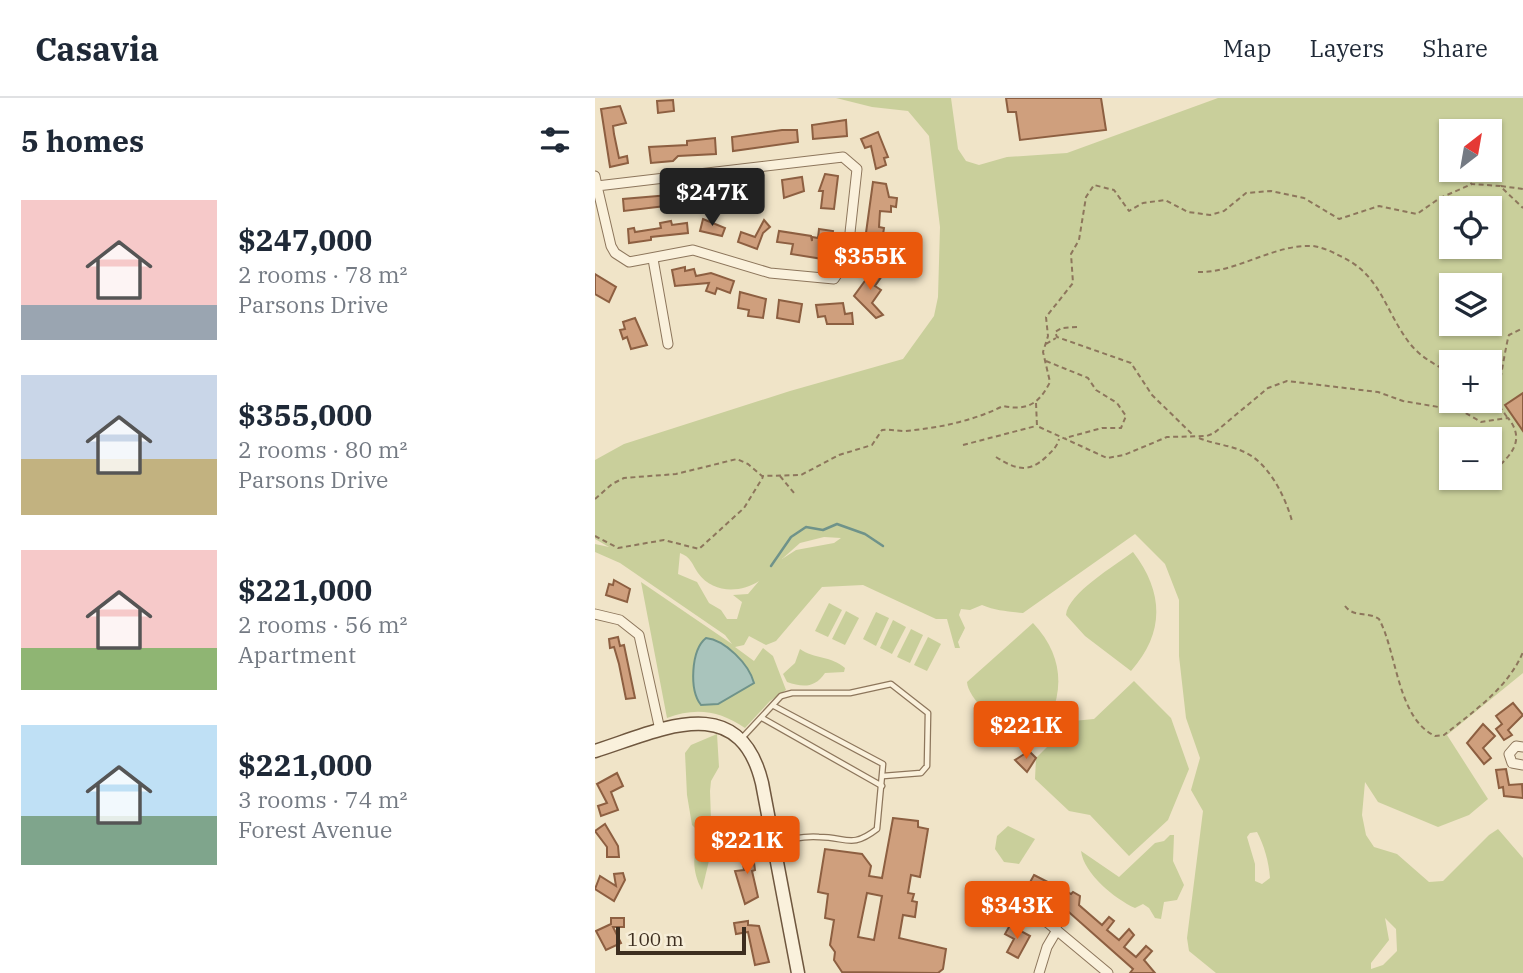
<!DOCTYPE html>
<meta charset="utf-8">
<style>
:root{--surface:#fff;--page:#f6f6f7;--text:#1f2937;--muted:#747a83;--line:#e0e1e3;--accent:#ea580c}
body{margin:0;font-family:"IBM Plex Serif",serif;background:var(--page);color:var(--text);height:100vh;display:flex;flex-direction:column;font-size:26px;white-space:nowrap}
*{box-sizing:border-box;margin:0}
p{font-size:23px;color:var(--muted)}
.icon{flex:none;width:38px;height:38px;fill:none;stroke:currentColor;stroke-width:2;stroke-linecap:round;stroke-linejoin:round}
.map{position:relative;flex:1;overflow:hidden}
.panel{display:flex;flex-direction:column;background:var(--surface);width:595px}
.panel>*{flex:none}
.needle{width:46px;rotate:31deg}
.fabs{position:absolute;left:844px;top:21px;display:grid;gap:14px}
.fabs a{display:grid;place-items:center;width:63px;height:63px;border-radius:0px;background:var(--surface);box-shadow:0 2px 5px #0004;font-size:35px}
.scale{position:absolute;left:21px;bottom:18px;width:130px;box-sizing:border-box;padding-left:7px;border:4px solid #3d2e20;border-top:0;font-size:19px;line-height:24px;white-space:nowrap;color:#3d2e20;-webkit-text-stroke:5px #f7eed8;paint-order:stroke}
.price{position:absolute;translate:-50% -60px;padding:0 16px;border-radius:7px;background:var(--accent);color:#fff;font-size:23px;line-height:46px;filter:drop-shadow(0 2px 4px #0008)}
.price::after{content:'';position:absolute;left:50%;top:42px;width:21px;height:16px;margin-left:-10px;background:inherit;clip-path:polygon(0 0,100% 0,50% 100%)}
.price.active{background:#222;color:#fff}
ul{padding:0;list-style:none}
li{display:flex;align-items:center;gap:21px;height:175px;padding:0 21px}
li span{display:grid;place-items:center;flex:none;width:196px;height:140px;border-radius:0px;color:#555}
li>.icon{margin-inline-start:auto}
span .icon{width:84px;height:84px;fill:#fffc;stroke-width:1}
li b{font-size:30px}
h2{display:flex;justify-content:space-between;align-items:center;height:84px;padding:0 21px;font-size:30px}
header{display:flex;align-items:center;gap:42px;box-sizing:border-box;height:98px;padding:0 35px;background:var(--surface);border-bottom:2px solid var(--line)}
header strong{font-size:33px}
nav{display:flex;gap:38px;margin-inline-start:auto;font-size:24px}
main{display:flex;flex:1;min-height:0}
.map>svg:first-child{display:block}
</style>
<header>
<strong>Casavia</strong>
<nav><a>Map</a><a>Layers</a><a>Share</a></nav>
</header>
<main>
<section class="panel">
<h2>5 homes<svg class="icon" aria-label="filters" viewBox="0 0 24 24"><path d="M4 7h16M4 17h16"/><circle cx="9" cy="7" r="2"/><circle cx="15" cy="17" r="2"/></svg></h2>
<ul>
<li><span style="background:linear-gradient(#f6c9c9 75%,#9aa5b1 0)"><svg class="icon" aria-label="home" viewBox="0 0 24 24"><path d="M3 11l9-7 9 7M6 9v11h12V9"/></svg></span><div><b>$247,000</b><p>2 rooms · 78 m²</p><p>Parsons Drive</p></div></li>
<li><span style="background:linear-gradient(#c9d6e8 60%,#c2b280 0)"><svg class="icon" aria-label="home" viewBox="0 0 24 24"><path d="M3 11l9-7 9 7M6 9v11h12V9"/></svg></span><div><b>$355,000</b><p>2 rooms · 80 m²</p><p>Parsons Drive</p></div></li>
<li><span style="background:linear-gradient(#f6c9c9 70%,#8fb573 0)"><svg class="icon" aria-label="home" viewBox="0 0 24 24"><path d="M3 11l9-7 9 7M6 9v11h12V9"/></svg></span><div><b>$221,000</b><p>2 rooms · 56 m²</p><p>Apartment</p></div></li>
<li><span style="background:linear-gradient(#bfe0f5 65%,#7fa58c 0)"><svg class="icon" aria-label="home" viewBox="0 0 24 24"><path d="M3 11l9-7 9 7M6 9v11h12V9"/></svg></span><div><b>$221,000</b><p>3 rooms · 74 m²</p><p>Forest Avenue</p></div></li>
</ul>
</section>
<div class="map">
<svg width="928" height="875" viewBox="0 0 928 875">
<rect width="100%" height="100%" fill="#f0e4c8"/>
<!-- green -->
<g fill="#c9cf9b" fill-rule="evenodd">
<path d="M 241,0 L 356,0 L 363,51 L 371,63 L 384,67 L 412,59 L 472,55 L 623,0 L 928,0 L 928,575 L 852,637 L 893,701 L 874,717 L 843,729 L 783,704 L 770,684 L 767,717 L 771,737 L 779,749 L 802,756 L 834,784 L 848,783 L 894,737 L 903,731 L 928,760 L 928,875 L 621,875 L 594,853 L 592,840 L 608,713 L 596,692 L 605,660 L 591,620 L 584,558 L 584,502 L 570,466 L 540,436 L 428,515 C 412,513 401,513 387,507 L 375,512 L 366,511 L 364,517 L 370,530 L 363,544 L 365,550 L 360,550 L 352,521 L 341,521 L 268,487 L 227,489 L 181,543 L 171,547 L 154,538 L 149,547 L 140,549 L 159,563 L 168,550 L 178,558 L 191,592 L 175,603 L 150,630 C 125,613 101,609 72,620 L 46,484 L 137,546 L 130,537 L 25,465 L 0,454 L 0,446 L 14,449 L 0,441 L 0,362 L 29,346 L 195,293 L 308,261 L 339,218 L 343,199 L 345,129 L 334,38 L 313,13 L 277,9 ZM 856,33 L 894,33 L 894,72 L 856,72 ZM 856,110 L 894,110 L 894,149 L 856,149 ZM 856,187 L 894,187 L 894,226 L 856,226 ZM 856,264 L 894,264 L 894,303 L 856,303 ZM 856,341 L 894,341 L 894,380 L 856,380 ZM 229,439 L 246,440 L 239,445 L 201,452 L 187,461 L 205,445 ZM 85,455 C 96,459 97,466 103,475 C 118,496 146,495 164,483 L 153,496 L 138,497 L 147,504 L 142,521 L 132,521 L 126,512 L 114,505 L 102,484 L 83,476 ZM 662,734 C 669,747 674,764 675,780 L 667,786 L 660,783 L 660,766 L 652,739 L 655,735 ZM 790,820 L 801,831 L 802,853 L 788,867 L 776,871 L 776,865 L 794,842 Z"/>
<path d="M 538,454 C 569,494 570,535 536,573 L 490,538 L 471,517 C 473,495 521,467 538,454 Z"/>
<path d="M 234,505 L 247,512 L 233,539 L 220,533 Z"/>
<path d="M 251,513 L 264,520 L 250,547 L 237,541 Z"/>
<path d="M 281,514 L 294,520 L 281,548 L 268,541 Z"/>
<path d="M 298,522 L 311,529 L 297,556 L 285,550 Z"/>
<path d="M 438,525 C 475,564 469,610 436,648 C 418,641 373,604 372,584 Z"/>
<path d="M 316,531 L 328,537 L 315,565 L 302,559 Z"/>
<path d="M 333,539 L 346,546 L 332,573 L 319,567 Z"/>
<path d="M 205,551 C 219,561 237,558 250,570 L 249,574 L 230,575 C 219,591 207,589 192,584 L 188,576 L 200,565 Z"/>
<path d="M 539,583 L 576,620 L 594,671 L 573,722 L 534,758 L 495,717 L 474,713 L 440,681 L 441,660 L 478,623 L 499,621 Z"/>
<path d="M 122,636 L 124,669 L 116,683 L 115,693 L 117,750 L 107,792 C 96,772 98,755 105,735 L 97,727 L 92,697 L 90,655 L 96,647 Z"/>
<path d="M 413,728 L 440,741 L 424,766 L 409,764 L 400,751 L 402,738 Z"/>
<path d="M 575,737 L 579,737 L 578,763 L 589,787 L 582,802 L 569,804 L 566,821 L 560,820 L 554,810 L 548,806 L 540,810 C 520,801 489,776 486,753 L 524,779 L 560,745 L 569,743 Z"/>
</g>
<!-- water -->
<path fill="#a9c4bc" stroke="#6f938a" stroke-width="2" d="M 111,540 C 130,542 154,566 159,585 L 123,606 L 106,607 C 94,592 96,552 111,540 Z"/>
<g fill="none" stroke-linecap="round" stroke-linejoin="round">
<!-- stream -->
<path stroke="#6f938a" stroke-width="2.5" d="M 176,468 L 196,439 L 211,429 L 228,432 L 242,426 L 270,436 L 288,448"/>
</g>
<!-- building -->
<g fill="#cf9f7d" stroke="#8d5f41" stroke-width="2" fill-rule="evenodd">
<path d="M 411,0 L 506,0 L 511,32 L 425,42 L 421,14 L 413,14 Z"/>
<path d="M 78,2 L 79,13 L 63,15 L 62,3 Z"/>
<path d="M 25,8 L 31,25 L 18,28 L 19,36 L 24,60 L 32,58 L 33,65 L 15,69 L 6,11 Z"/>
<path d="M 251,22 L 252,38 L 218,41 L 217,27 Z"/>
<path d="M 187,32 L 202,32 L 203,44 L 138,53 L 137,39 Z"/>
<path d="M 283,34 L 293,59 L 289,60 L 291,67 L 281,71 L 276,48 L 270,50 L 266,41 Z"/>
<path d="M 120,40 L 121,56 L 83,58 L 78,63 L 56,65 L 54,49 L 92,47 L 92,43 Z"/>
<path d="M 230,76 L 243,78 L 239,111 L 226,110 L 228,93 L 224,93 Z"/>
<path d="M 207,79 L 209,93 L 189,100 L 187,82 Z"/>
<path d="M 278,84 L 291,86 L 294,99 L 302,100 L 301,109 L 296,108 L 296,114 L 285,113 L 284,129 L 289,130 L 287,143 L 293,143 L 285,160 L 273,158 L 275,143 L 270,142 Z"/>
<path d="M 163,87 L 165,101 L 139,104 L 138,90 Z"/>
<path d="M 119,91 L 121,102 L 100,104 L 99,93 Z"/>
<path d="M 86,96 L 87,106 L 29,113 L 28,101 Z"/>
<path d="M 108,121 L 130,130 L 127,138 L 105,133 Z"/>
<path d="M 169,122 L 175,129 L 168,135 L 162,151 L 143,144 L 146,134 L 160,139 Z"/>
<path d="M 76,123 L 77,127 L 92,125 L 93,135 L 56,139 L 56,142 L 34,145 L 33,131 L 39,130 L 40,134 L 66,130 L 65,125 Z"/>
<path d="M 224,131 L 238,133 L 234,162 L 196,156 L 198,146 L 182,144 L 184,133 L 216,138 L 217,143 L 217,139 L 223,140 Z"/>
<path d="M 90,169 L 90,173 L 99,171 L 101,178 L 116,175 L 139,183 L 135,195 L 122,190 L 120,196 L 111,193 L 114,185 L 80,188 L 77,172 Z"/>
<path d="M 280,169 L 289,175 L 280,188 L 286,192 L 277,205 L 288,217 L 281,220 L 259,198 Z"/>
<path d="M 0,176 L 21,189 L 14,204 L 0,196 Z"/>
<path d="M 145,194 L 171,201 L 168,220 L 153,218 L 154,212 L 143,210 Z"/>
<path d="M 184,202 L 207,206 L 204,224 L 182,220 Z"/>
<path d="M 248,205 L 250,216 L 257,215 L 258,226 L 232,226 L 230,218 L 223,219 L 221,207 Z"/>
<path d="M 40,220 L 52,247 L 36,251 L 32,239 L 28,241 L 25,232 L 30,231 L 28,224 Z"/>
<path d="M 928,295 L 928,333 L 910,307 Z"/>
<path d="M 19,482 L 35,491 L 32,504 L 11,497 L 14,486 L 18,487 Z"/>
<path d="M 23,539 L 25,548 L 29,547 L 40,600 L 31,601 L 24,566 L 19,549 L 15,550 L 14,541 Z"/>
<path d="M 918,605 L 928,617 L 913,632 L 917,637 L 909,642 L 901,631 L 907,626 L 901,618 Z"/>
<path d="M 888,626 L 900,638 L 888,650 L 896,660 L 889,666 L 872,645 Z"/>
<path d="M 434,653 L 441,660 L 432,674 L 420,662 Z"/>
<path d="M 911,671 L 914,687 L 927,686 L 928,700 L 909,698 L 908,689 L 904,690 L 901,672 Z"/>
<path d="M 22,675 L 28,688 L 16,694 L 23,712 L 6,718 L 3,708 L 12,705 L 2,686 Z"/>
<path d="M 298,720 L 323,723 L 323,729 L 333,731 L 325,779 L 316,777 L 313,795 L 319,796 L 317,803 L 322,804 L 320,819 L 308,817 L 304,840 L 351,851 L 348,871 L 343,875 L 247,874 L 239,862 L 240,854 L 235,847 L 239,822 L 230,820 L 233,796 L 223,794 L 230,751 L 267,756 L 276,768 L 274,778 L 287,780 ZM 272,795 L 287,798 L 279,842 L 263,839 Z"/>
<path d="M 10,726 L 23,748 L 24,759 L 12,759 L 12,749 L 0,733 Z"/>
<path d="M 151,744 L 153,758 L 158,757 L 160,772 L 157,773 L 163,799 L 150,806 L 140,773 L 149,772 L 145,745 Z"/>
<path d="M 28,775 L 30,782 L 19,803 L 0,791 L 5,778 L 21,788 L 19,776 Z"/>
<path d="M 439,777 L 476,796 L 478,794 L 485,798 L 484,807 L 507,827 L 514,819 L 519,823 L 512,832 L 524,842 L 534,831 L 539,837 L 529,849 L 541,859 L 551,848 L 557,853 L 549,862 L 560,875 L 535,875 L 538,871 L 467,808 L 433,788 Z"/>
<path d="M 16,820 L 29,820 L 29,829 L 18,829 L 26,845 L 11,852 L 1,833 L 16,826 Z"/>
<path d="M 153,823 L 153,827 L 164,828 L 174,864 L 160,867 L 153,834 L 141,836 L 139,825 Z"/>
<path d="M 415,827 L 435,838 L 423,860 L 412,854 L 419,841 L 410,836 Z"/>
</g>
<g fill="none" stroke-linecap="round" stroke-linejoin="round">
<!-- lane casing -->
<g stroke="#8d765c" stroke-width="7">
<g id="lane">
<path d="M 179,608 L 288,666 L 282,731 C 256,751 252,739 224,739 C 209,738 194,741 180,746"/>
<path d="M 167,620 L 287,688"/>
<path d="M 147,640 L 186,598 L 197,595 L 255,595 L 296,586 L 333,615 L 332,668 L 326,675 L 288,678"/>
</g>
</g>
<!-- street casing -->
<g stroke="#8d765c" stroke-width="11">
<g id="street">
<path d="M 0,78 L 2,88 L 16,148 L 20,155 L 34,164 L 98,152 L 175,175 L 239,181 L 252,162 L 262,71 L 248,59 L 2,88"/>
<path d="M 58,161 L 73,246"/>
<path d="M 0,516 L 25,522 L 44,537 L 65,632"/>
<path d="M 928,649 L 921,648 L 914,656 L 917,665 L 928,667"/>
<path d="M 422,806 L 453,825 L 513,875"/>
<path d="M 444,875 L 452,849 L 462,832"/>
</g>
</g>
<!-- secondary casing -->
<g stroke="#6f573f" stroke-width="15">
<path id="secondary" d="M 0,653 C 64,633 144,590 167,685 L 203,875"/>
</g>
<!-- path -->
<g stroke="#8d765c" stroke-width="2" stroke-dasharray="5 3.5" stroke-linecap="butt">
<path d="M 861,76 L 877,86 L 905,88 L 928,110"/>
<path d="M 906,88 L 928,91"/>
<path d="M 603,174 C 642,175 678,146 718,148 C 726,149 736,153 743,157 C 787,176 789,213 816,247 C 826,259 841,268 856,274"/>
<path d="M 482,229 L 467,230 L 460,234 L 462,239 L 536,265 L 557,297 L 599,338"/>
<path d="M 451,246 L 461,240"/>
<path d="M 451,263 L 493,280 L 501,292 L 522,305 L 531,318 L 526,330 L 507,330 L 470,340"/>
<path d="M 894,282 L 905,282"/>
<path d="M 441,305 L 442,328 L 512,360 L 529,357 L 572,339 L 612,338 L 619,335 L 673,290 L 692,283 L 783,294 L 808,303 L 867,313 L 886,324 L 913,320 C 927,337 922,351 906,366"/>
<path d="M 912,319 L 902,305 C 902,299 912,241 914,237 L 928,230"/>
<path d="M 604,340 C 618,346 634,347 647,353 C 673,363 690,398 697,423"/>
<path d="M 368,347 L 441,328"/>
<path d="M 401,359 C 420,371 433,376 451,359 C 457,353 462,349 464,341"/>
<path d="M 185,378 L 199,395"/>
<path d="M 0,401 L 17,386 L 29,380 L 81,376 L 142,361 L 153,366 L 167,378 L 206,377 L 244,357 L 277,347 L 287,332 C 295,331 302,333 310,333 C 344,330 378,323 408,308 C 432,313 444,306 455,284 L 448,254 L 453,238 L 451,219 L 478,185 L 476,156 L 484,142 L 491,99 L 499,87 L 519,92 L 534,113 L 548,105 L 570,102 L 593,114 L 615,117 L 629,113 L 651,95 L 676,93 L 709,100 L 744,121 L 784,108 L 822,116 L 845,100 L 877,86"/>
<path d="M 0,438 L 23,450 L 69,442 L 104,451 L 149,410 L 168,379"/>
<path d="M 750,508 C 759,520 772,513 784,521 C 802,554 802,620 840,638 L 849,637 C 878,614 913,590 928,554"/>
</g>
<!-- lane -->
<use href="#lane" stroke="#faf1dc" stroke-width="4.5"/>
<!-- street -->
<use href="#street" stroke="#faf1dc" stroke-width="9"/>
<!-- secondary -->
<use href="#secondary" stroke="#faf1dc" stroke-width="12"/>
</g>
</svg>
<div class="fabs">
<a><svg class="needle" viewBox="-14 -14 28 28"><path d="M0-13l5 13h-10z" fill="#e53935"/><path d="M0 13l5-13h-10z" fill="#747a83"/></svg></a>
<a><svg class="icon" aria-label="locate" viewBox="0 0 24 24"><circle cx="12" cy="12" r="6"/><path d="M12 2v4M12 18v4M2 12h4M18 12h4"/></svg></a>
<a><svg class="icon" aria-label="layers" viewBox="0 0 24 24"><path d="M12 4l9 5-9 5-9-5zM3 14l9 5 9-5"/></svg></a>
<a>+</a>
<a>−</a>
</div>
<div class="scale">100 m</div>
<b class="price active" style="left:117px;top:130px">$247K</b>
<b class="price" style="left:275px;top:194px">$355K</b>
<b class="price" style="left:431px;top:663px">$221K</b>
<b class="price" style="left:152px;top:778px">$221K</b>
<b class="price" style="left:422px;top:843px">$343K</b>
</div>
</main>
